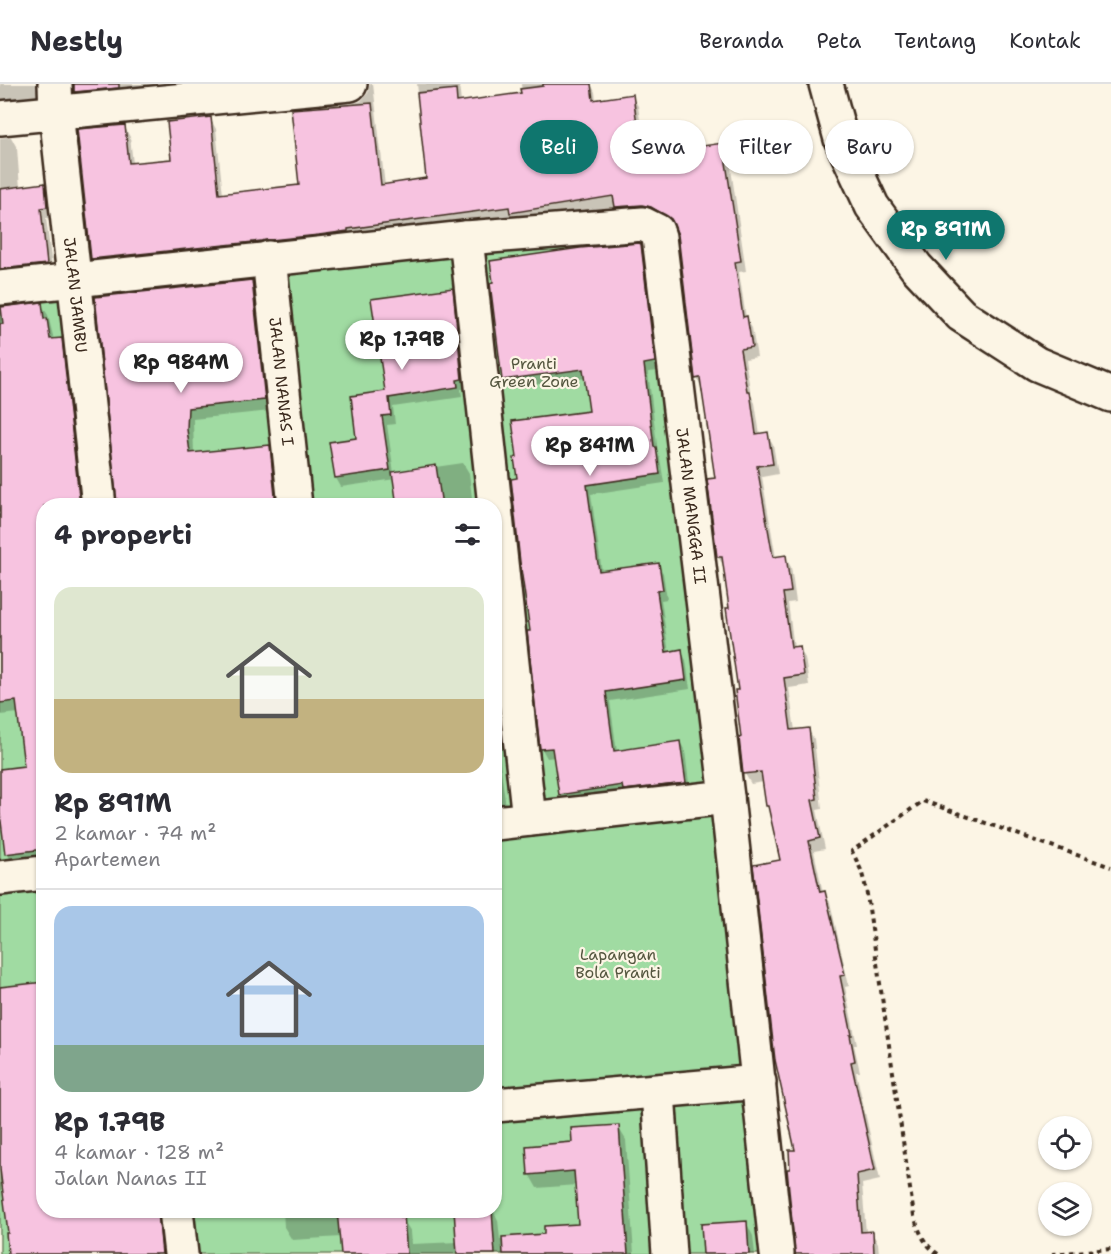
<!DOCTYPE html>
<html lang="id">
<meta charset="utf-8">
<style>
:root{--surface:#fff;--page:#f7f7f7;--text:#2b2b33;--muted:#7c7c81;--line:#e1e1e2;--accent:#0f766e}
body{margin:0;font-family:"Shantell Sans",sans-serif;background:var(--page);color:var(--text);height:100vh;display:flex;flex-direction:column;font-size:22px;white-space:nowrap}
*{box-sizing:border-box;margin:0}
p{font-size:20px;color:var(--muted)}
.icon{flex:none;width:33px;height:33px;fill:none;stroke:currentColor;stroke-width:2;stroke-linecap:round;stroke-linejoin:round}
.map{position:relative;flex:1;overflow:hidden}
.sheet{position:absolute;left:36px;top:414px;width:466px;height:720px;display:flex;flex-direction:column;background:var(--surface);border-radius:24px;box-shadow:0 2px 4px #0004}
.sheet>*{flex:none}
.top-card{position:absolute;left:520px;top:36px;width:500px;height:54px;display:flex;gap:12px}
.controls{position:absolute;left:1038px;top:1032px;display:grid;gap:12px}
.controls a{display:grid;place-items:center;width:54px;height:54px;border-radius:50%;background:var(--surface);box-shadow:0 2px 4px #0004;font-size:30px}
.price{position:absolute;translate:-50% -51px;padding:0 14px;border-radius:21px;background:#fff;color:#222;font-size:20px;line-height:39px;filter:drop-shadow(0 2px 3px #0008)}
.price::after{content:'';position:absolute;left:50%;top:36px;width:18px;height:14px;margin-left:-9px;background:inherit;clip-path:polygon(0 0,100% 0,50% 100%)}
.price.selected{background:var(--accent);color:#fff}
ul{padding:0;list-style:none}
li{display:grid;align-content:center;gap:12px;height:318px;padding:0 18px}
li+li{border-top:2px solid var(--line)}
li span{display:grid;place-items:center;height:186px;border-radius:18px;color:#555}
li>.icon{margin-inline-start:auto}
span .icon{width:108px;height:108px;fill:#fffc;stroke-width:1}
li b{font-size:26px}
h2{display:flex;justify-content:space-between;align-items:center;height:72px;padding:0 18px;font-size:26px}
.chip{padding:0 21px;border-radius:27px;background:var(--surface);box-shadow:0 2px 4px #0004;font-size:21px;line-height:54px}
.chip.selected{background:var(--accent);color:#fff}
header{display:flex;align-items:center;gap:36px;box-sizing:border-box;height:84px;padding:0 30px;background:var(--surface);border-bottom:2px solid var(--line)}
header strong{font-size:28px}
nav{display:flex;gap:33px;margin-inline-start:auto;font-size:21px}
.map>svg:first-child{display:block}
</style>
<header>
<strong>Nestly</strong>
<nav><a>Beranda</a><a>Peta</a><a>Tentang</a><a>Kontak</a></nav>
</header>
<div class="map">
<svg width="1111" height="1170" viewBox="0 0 1111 1170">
<rect width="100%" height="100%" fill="#fcf5e5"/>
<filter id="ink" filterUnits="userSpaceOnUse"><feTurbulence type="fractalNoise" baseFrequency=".0167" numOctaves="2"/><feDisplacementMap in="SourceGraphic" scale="12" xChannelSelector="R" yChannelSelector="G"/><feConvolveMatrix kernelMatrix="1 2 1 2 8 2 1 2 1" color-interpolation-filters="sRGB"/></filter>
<g filter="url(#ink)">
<!-- green -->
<path fill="#a0dba2" stroke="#6e8260" stroke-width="1.5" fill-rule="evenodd" d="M 643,141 L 777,1170 L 0,1170 L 0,206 ZM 44,422 L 495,422 L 495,1126 L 44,1126 Z"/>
<!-- shadow -->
<g fill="#0003">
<path d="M 0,0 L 45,0 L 42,22 L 0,27 Z"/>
<path d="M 74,0 L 222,0 L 81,18 L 75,7 Z"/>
<path d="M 370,0 L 373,0 L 385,102 L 428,95 L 417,0 L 459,0 L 461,19 L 522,10 L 521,0 L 591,0 L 595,8 L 596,17 L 632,12 L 638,22 L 645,72 L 723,60 L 729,71 L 746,187 L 739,188 L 746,234 L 752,244 L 757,273 L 745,275 L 751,311 L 755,319 L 760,351 L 767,350 L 773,360 L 778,390 L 762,393 L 776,474 L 785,473 L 791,483 L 796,518 L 788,519 L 794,564 L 799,564 L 805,574 L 809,601 L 789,604 L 795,647 L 808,645 L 814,655 L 822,725 L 817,726 L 825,765 L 814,767 L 823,809 L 830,818 L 849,902 L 845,903 L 857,961 L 854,961 L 860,988 L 856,988 L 880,1096 L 862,1100 L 866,1149 L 872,1149 L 878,1159 L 879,1170 L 797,1170 L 792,1086 L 797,1067 L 781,777 L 771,728 L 768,722 L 764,698 L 751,700 L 745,690 L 740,655 L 743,654 L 739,607 L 731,525 L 725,484 L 718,473 L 717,395 L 702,305 L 697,294 L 678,146 L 673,141 L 658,133 L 622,133 L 616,123 L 517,138 L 514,133 L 325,160 L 98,185 L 92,175 L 78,47 L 124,42 L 130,53 L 133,80 L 173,76 L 210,34 L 216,45 L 223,111 L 301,103 L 292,26 L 352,20 L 361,17 L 368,9 Z"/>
<path d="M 11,53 L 17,64 L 20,104 L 44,101 L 50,112 L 53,134 L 46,134 L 53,191 L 0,198 L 0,54 Z"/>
<path d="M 640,162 L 645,170 L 659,287 L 648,288 L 658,369 L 660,374 L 664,399 L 591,410 L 602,488 L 658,480 L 663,489 L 667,515 L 661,516 L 669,569 L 681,567 L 686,576 L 690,605 L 610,617 L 617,668 L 680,658 L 685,667 L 690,707 L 565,719 L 560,710 L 555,673 L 547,674 L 542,665 L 529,549 L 532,548 L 518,395 L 591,328 L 586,294 L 508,304 L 503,296 Z"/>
<path d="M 252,197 L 258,208 L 270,327 L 193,335 L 194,371 L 269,362 L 275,373 L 280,422 L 119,422 Z"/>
<path d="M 452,206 L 457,215 L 467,305 L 461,305 L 462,313 L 393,323 L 395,340 L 387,341 L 394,389 L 463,379 L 469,389 L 473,422 L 399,422 L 395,395 L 341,403 L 336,394 L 331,359 L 358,355 Z"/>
<path d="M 41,220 L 48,231 L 54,256 L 61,255 L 67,266 L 84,422 L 44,422 L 0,439 L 0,224 Z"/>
<path d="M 44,465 L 44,776 L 13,780 L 7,769 L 3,737 L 0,738 L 0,685 L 26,682 L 19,629 L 0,631 L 0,471 Z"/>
<path d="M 495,644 L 506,723 L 495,725 Z"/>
<path d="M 0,905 L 44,1126 L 156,1131 L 163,1143 L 167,1170 L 10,1170 L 10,1150 L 0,1086 Z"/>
<path d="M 618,1043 L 626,1056 L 634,1170 L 342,1170 L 341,1153 L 292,1156 L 284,1143 L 283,1126 L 405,1126 L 406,1140 L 411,1148 L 412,1160 L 458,1158 L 456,1126 L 493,1126 L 498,1136 L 500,1155 L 546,1151 L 579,1141 L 577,1101 L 537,1104 L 529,1090 L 574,1060 Z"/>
<path d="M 746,1138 L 753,1152 L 755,1170 L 705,1170 Z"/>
</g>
<!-- building -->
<g fill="#f7c3e0" stroke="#3b2a1e" stroke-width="1.5">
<path d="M 74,0 L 119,0 L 119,4 L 74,8 Z"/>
<path d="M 543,0 L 591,0 L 593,16 L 633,10 L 641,71 L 723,59 L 741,177 L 735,178 L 743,233 L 747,232 L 752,263 L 740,265 L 747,307 L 750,307 L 756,350 L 768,348 L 773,380 L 757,382 L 773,473 L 786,471 L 791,508 L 783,509 L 791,563 L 800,562 L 804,591 L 784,594 L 791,646 L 809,644 L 817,715 L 812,716 L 820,754 L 809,757 L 820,808 L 825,807 L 845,891 L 840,892 L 852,951 L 850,951 L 855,977 L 851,978 L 875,1086 L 857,1090 L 861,1148 L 873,1147 L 874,1170 L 795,1170 L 787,1085 L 790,1085 L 789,1066 L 795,1066 L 775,976 L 753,781 L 780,776 L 768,722 L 766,722 L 761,688 L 743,690 L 739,654 L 741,653 L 735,606 L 738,606 L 726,524 L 729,524 L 722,473 L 717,473 L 707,395 L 715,394 L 700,294 L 695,295 L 678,151 L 671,135 L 651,123 L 642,121 L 615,123 L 613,112 L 510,129 L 509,123 L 348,145 L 348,147 L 319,151 L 91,175 L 77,45 L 125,41 L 129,79 L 171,75 L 167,38 L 211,33 L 219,110 L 299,101 L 291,25 L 372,19 L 381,101 L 426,94 L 417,9 L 456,5 L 457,18 L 521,9 L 520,5 L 543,2 Z"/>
<path d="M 45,99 L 47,123 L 41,124 L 47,180 L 0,185 L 0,105 Z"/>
<path d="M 639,159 L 641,160 L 655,278 L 644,280 L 654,363 L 656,363 L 660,390 L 587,401 L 599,487 L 659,479 L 663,506 L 657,507 L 666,568 L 682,565 L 686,596 L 606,608 L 614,667 L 680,657 L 686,699 L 623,706 L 622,701 L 559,711 L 552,664 L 540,665 L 527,547 L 530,547 L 520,478 L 511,395 L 517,394 L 514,374 L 517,373 L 512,337 L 589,327 L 583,285 L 502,296 L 490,199 L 493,198 L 490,177 L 580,164 Z"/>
<path d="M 252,196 L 265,316 L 188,324 L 187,345 L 190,369 L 270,361 L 276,422 L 117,422 L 95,213 Z"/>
<path d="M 453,204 L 462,295 L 457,296 L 458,303 L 389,314 L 391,331 L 382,332 L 390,386 L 335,394 L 329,358 L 356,354 L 351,312 L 385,307 L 371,215 Z"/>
<path d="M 42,218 L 44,235 L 47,234 L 50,255 L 62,254 L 80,422 L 44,422 L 44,765 L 5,770 L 0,729 L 0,685 L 24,682 L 16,617 L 0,619 L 0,240 L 3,240 L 1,223 Z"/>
<path d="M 436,381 L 442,422 L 397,422 L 392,388 Z"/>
<path d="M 44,898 L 44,1126 L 158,1126 L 162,1170 L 8,1170 L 6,1149 L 8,1149 L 0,1085 L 0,903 Z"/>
<path d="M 619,1041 L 628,1170 L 503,1170 L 502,1153 L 544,1150 L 544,1142 L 578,1140 L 574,1087 L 528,1091 L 526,1062 L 572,1058 L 571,1044 Z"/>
<path d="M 337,1126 L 399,1126 L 400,1134 L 404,1133 L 407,1170 L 341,1170 Z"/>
<path d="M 454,1126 L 492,1126 L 495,1170 L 457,1170 Z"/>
<path d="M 747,1137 L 749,1170 L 703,1170 L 701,1140 Z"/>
</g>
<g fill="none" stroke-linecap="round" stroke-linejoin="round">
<!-- minor casing -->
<g stroke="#3b2a1e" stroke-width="38">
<g id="minor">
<path id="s1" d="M 55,0 L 56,28 L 99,422"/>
<path d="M 0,34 L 350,0"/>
<path d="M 466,154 L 495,422"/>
<path id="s2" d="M 269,174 L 295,422"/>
<path id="s3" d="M 0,204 L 466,154 L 643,140 L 657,147 L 659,153 L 727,713 L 777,1170"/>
<path d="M 495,423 L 529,735"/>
<path d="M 495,739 L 727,713"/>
<path d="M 0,794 L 44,789"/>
<path d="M 658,1008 L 669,1170"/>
<path d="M 495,1021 L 759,998"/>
<path d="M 176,1126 L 181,1170"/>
</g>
</g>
<!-- major casing -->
<g stroke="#3b2a1e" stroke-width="38">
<path id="major" d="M 826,0 L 841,55 L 872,122 L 916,183 L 961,231 L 1037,280 L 1111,311"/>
</g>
<!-- path -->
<g stroke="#3b2a1e" stroke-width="4" stroke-dasharray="4.5 4.5" stroke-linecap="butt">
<path d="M 938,1170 C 924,1161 919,1147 914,1132 L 866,804 L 861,786 L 852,767 L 923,717 L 1111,783"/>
<path d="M 1052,1170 L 1111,1165"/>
</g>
<!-- minor -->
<use href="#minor" stroke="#fcf5e5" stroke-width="33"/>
<!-- major -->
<use href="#major" stroke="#fcf5e5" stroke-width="33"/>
</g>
</g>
<g text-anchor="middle" stroke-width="4.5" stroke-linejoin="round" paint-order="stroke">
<!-- street labels -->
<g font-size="16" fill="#3b2a1e" stroke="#fcf5e5">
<text dy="6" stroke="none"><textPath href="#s1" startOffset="212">JALAN JAMBU</textPath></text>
<text dy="6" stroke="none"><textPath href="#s2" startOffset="124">JALAN NANAS I</textPath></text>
<text dy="6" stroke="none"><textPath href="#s3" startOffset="939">JALAN MANGGA II</textPath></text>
</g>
<!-- park labels -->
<g font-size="16" fill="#54563f" stroke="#fcf5e5">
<text x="534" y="285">Pranti<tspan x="534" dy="18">Green Zone</tspan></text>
<text x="618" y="876">Lapangan<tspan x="618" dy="18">Bola Pranti</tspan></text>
</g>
</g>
</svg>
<div class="controls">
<a><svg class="icon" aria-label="locate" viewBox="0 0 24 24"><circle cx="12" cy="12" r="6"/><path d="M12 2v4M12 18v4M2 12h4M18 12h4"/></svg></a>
<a><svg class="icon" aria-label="layers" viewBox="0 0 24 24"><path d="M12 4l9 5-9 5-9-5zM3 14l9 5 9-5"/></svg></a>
</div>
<b class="price selected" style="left:946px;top:177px">Rp 891M</b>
<b class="price" style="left:402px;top:287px">Rp 1.79B</b>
<b class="price" style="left:181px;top:310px">Rp 984M</b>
<b class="price" style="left:590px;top:393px">Rp 841M</b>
<div class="top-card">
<a class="chip selected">Beli</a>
<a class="chip">Sewa</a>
<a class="chip">Filter</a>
<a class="chip">Baru</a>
</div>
<section class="sheet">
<h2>4 properti<svg class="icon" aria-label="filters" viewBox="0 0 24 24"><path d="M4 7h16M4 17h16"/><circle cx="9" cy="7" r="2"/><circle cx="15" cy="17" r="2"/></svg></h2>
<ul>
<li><span style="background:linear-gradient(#dfe7d0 60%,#c2b280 0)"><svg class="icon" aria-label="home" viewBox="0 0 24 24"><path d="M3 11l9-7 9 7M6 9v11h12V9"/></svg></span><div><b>Rp 891M</b><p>2 kamar · 74 m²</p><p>Apartemen</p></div></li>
<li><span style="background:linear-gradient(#a9c7e8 75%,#7fa58c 0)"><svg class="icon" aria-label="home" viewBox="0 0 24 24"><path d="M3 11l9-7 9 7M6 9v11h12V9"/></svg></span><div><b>Rp 1.79B</b><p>4 kamar · 128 m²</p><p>Jalan Nanas II</p></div></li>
</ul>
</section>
</div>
